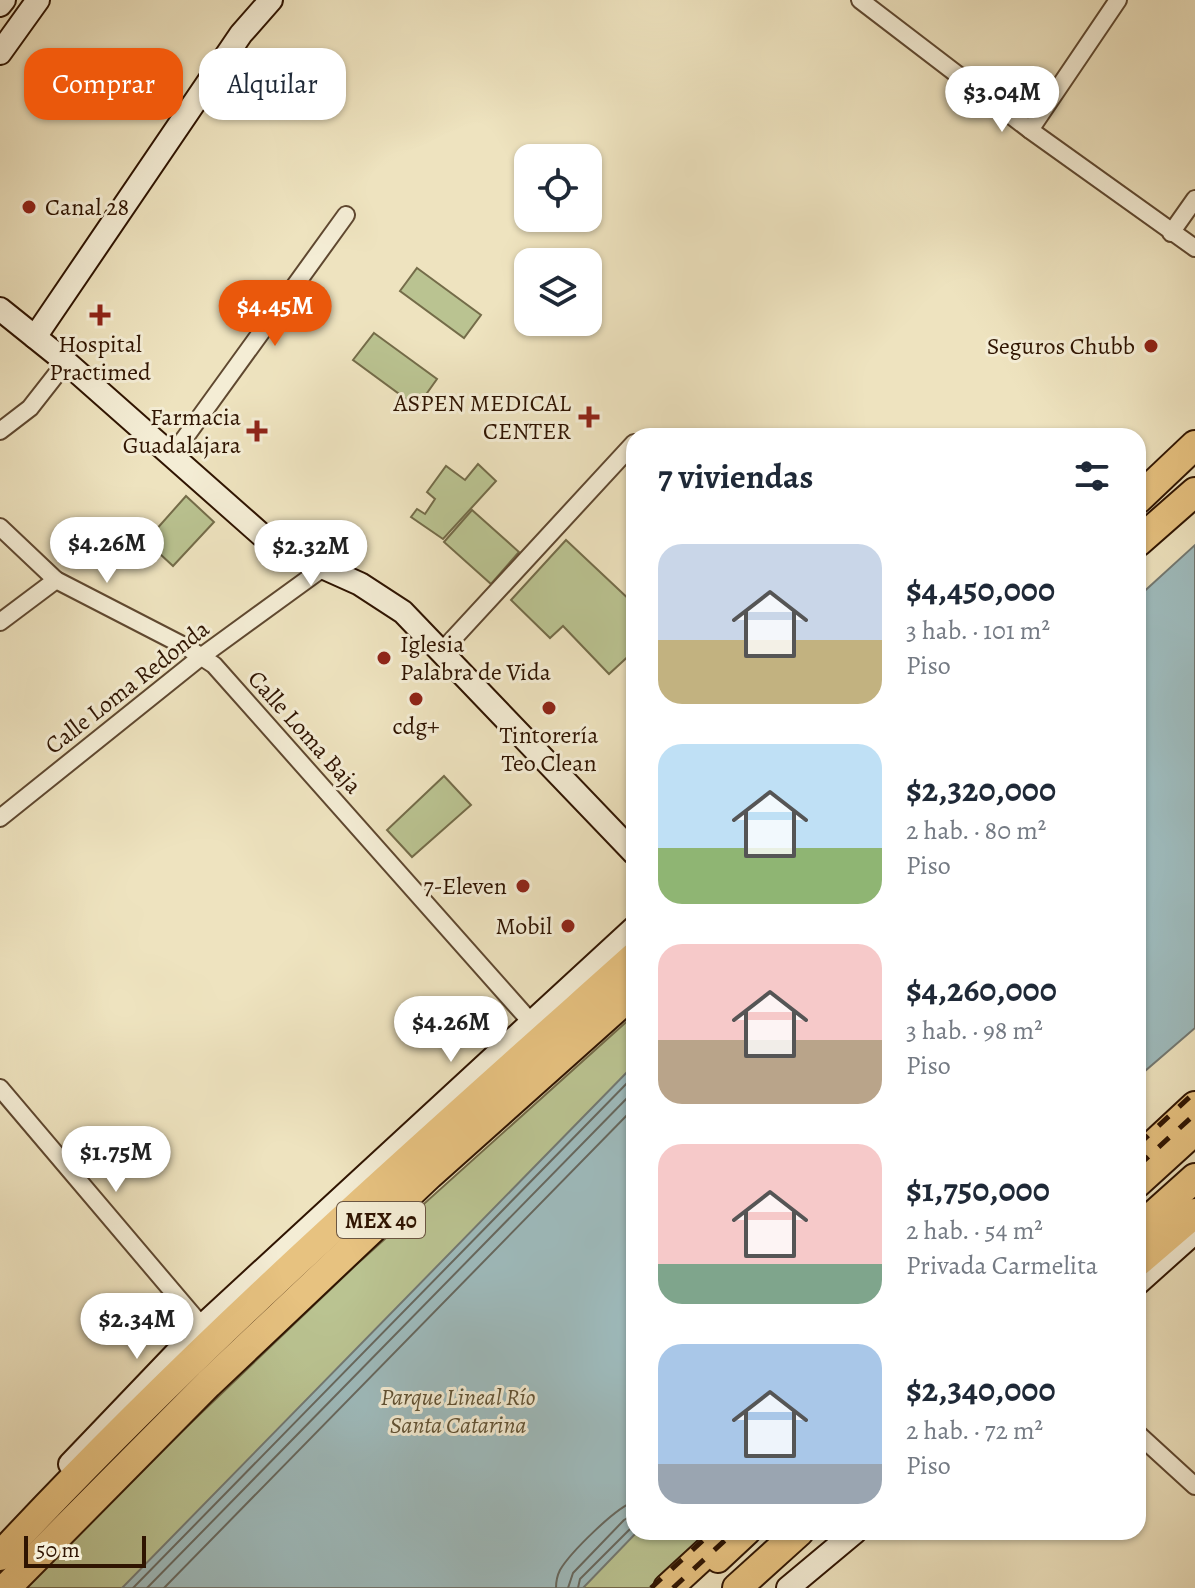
<!DOCTYPE html>
<html lang="es">
<meta charset="utf-8">
<style>
:root{--surface:#fff;--page:#f2f2f3;--text:#1f2937;--muted:#747a83;--accent:#ea580c}
body{margin:0;font-family:Alegreya,serif;background:var(--page);color:var(--text);height:100vh;display:flex;flex-direction:column;font-size:30px;white-space:nowrap}
*{box-sizing:border-box;margin:0}
p{font-size:26px;color:var(--muted)}
.icon{flex:none;width:44px;height:44px;fill:none;stroke:currentColor;stroke-width:2;stroke-linecap:round;stroke-linejoin:round}
.map{position:relative;flex:1;overflow:hidden}
.side{position:absolute;left:626px;top:428px;width:520px;height:1112px;display:flex;flex-direction:column;background:var(--surface);border-radius:24px;box-shadow:0 2px 6px #0004}
.side>*{flex:none}
.top-card{position:absolute;left:24px;top:48px;width:482px;height:72px;display:flex;gap:16px}
.buttons{position:absolute;left:514px;top:144px;display:grid;gap:16px}
.buttons a{display:grid;place-items:center;width:88px;height:88px;border-radius:16px;background:var(--surface);box-shadow:0 2px 6px #0004;font-size:40px}
.scale{position:absolute;left:24px;bottom:20px;width:122px;box-sizing:border-box;padding-left:8px;border:4px solid #2f1401;border-top:0;font-size:22px;line-height:28px;white-space:nowrap;color:#2f1401;-webkit-text-stroke:6px #f4edd5;paint-order:stroke}
.price{position:absolute;translate:-50% -68px;padding:0 18px;border-radius:28px;background:#fff;color:#222;font-size:26px;line-height:52px;filter:drop-shadow(0 2px 4px #0008)}
.price::after{content:'';position:absolute;left:50%;top:48px;width:24px;height:18px;margin-left:-12px;background:inherit;clip-path:polygon(0 0,100% 0,50% 100%)}
.price.on{background:var(--accent);color:#fff}
ul{padding:0;list-style:none}
li{display:flex;align-items:center;gap:24px;height:200px;padding:0 32px}
li span{display:grid;place-items:center;flex:none;width:224px;height:160px;border-radius:24px;color:#555}
li>.icon{margin-inline-start:auto}
span .icon{width:96px;height:96px;fill:#fffc;stroke-width:1}
li b{font-size:34px}
h2{display:flex;justify-content:space-between;align-items:center;height:96px;padding:0 32px;font-size:34px}
.chip{padding:0 28px;border-radius:24px;background:var(--surface);box-shadow:0 2px 6px #0004;font-size:28px;line-height:72px}
.chip.on{background:var(--accent);color:#fff}
.map>svg:first-child{display:block}
</style>
<div class="map">
<svg width="1195" height="1588" viewBox="0 0 1195 1588">
<rect width="100%" height="100%" fill="#eee3bf"/>
<filter id="stains"><feTurbulence type="fractalNoise" baseFrequency=".0025" numOctaves="4"/><feColorMatrix values="0 0 0 0 .2 0 0 0 0 .09 0 0 0 0 .02 0 0 0 .5 -.17"/></filter>
<radialGradient id="worn" r=".72"><stop offset=".6" stop-color="#630" stop-opacity="0"/><stop offset="1" stop-color="#630" stop-opacity=".3"/></radialGradient>
<!-- green -->
<g fill="#bac391" stroke="#746c49" stroke-width="2">
<path d="M 417,268 L 481,315 L 464,338 L 400,291 Z"/>
<path d="M 374,333 L 437,379 L 417,407 L 353,360 Z"/>
<path d="M 478,464 L 496,481 L 443,539 L 411,517 L 417,509 L 425,514 L 435,499 L 427,492 L 446,466 L 465,480 Z"/>
<path d="M 186,496 L 214,522 L 173,566 L 146,541 Z"/>
<path d="M 472,510 L 519,552 L 491,584 L 444,542 Z"/>
<path d="M 566,540 L 634,604 L 634,651 L 609,674 L 563,626 L 550,638 L 511,600 Z"/>
<path d="M 444,776 L 471,805 L 412,857 L 387,830 Z"/>
<path d="M 634,1015 L 634,1532 L 725,1532 L 664,1588 L 18,1588 L 356,1265 Z"/>
</g>
<!-- water -->
<g fill="#9ebbbd" stroke="#727872" stroke-width="2">
<path d="M 1195,545 L 1195,1028 L 1138,1077 L 1138,597 Z"/>
<path d="M 634,1065 L 634,1532 L 637,1532 L 583,1588 L 122,1588 Z"/>
</g>
<g fill="none" stroke-linecap="round" stroke-linejoin="round">
<!-- shore -->
<g stroke="#66685f" stroke-width="2">
<path d="M 133,1588 L 634,1076"/>
<path d="M 147,1588 L 634,1091"/>
<path d="M 164,1588 L 634,1108"/>
<path d="M 556,1588 C 556,1581 557,1576 560,1570 C 570,1553 617,1506 634,1502"/>
<path d="M 568,1588 L 573,1573 L 624,1520 L 634,1514"/>
<path d="M 578,1588 L 580,1579 L 634,1525"/>
</g>
<!-- street casing -->
<g stroke="#5f4830" stroke-width="20">
<g id="street">
<path d="M 860,0 L 1030,130 L 1195,248"/>
<path d="M 1030,130 L 1118,0"/>
<path d="M 1171,233 L 1195,199"/>
<path d="M 0,431 L 30,408 L 66,362"/>
<path d="M 171,457 L 346,215"/>
<path d="M 0,527 L 56,580 L 188,648 L 214,665 L 531,1022"/>
<path d="M 0,622 L 56,580"/>
<path d="M 441,652 L 634,443"/>
<path d="M 0,818 L 202,656 L 323,568"/>
<path d="M 0,1088 L 202,1326"/>
<path d="M 1138,1434 L 1195,1486"/>
</g>
</g>
<!-- secondary casing -->
<g stroke="#2f1401" stroke-width="26">
<g id="secondary">
<path d="M 0,5 L 4,0"/>
<path d="M 0,53 L 38,0"/>
<path d="M 0,309 L 66,362 L 273,545 L 360,584 L 403,612 L 634,853"/>
<path d="M 35,337 L 241,34 L 271,0"/>
<path d="M 1138,1283 L 1195,1232"/>
<path d="M 70,1464 L 202,1326 L 634,928"/>
<path d="M 788,1588 L 855,1532"/>
</g>
</g>
<!-- primary casing -->
<g stroke="#2f1401" stroke-width="28">
<g id="primary">
<path d="M 1138,1185 L 1195,1133"/>
<path d="M 718,1560 L 748,1532"/>
</g>
</g>
<!-- highway casing -->
<g stroke="#2f1401" stroke-width="32">
<g id="highway">
<path d="M 1138,499 L 1195,445"/>
<path d="M 1138,542 L 1195,492"/>
<path d="M 1138,1159 L 1195,1106"/>
<path d="M 1138,1229 L 1195,1178"/>
<path d="M 1138,1262 L 1195,1213"/>
<path d="M 0,1556 C 198,1343 417,1151 634,957"/>
<path d="M 6,1588 L 208,1384 L 429,1175 L 634,992"/>
<path d="M 668,1588 L 729,1532"/>
<path d="M 737,1588 L 799,1532"/>
</g>
</g>
<!-- street -->
<use href="#street" stroke="#f4edd5" stroke-width="16"/>
<!-- secondary -->
<use href="#secondary" stroke="#f4edd5" stroke-width="22"/>
<!-- primary -->
<use href="#primary" stroke="#e7c280" stroke-width="24"/>
<!-- highway -->
<use href="#highway" stroke="#e7c280" stroke-width="28"/>
<!-- rail -->
<g stroke="#2f1401" stroke-width="5" stroke-dasharray="14 14" stroke-linecap="butt">
<path d="M 1138,1145 L 1195,1092"/>
<path d="M 1138,1166 L 1195,1114"/>
<path d="M 651,1588 L 712,1532"/>
<path d="M 673,1588 L 734,1532"/>
</g>
</g>
<!-- markers -->
<g fill="#8f2418" stroke="#f4edd5" stroke-width="3">
<circle cx="29" cy="207" r="8"/>
<path d="M96 303h8v8h8v8h-8v8h-8v-8h-8v-8h8z"/>
<circle cx="1151" cy="346" r="8"/>
<path d="M585 405h8v8h8v8h-8v8h-8v-8h-8v-8h8z"/>
<path d="M253 419h8v8h8v8h-8v8h-8v-8h-8v-8h8z"/>
<circle cx="384" cy="658" r="8"/>
<circle cx="416" cy="699" r="8"/>
<circle cx="549" cy="708" r="8"/>
<circle cx="523" cy="886" r="8"/>
<circle cx="568" cy="926" r="8"/>
</g>
<g text-anchor="middle" stroke-width="6" stroke-linejoin="round" paint-order="stroke">
<!-- shield labels -->
<rect fill="#f4edd5" stroke="#6a5541" stroke-width="2" x="337" y="1202" width="88" height="36" rx="6"/>
<g font-size="22" font-weight="bold" fill="#2f1401">
<text x="381" y="1228">MEX 40</text>
</g>
<!-- poi labels -->
<g font-size="24" fill="#2f1401" stroke="#f4edd5" text-anchor="end">
<text x="45" y="215" text-anchor="start">Canal 28</text>
<text x="100" y="352" text-anchor="middle">Hospital<tspan x="100" dy="28">Practimed</tspan></text>
<text x="1135" y="354">Seguros Chubb</text>
<text x="571" y="411">ASPEN MEDICAL<tspan x="571" dy="28">CENTER</tspan></text>
<text x="241" y="425">Farmacia<tspan x="241" dy="28">Guadalajara</tspan></text>
<text x="400" y="652" text-anchor="start">Iglesia<tspan x="400" dy="28">Palabra de Vida</tspan></text>
<text x="416" y="734" text-anchor="middle">cdg+</text>
<text x="549" y="743" text-anchor="middle">Tintorería<tspan x="549" dy="28">Teo Clean</tspan></text>
<text x="507" y="894">7-Eleven</text>
<text x="552" y="934">Mobil</text>
</g>
<!-- street labels -->
<g font-size="24" fill="#2f1401" stroke="#f4edd5">
<text transform="translate(127 687) rotate(-38)" y="8">Calle Loma Redonda</text>
<text transform="translate(305 732) rotate(48)" y="8">Calle Loma Baja</text>
</g>
<!-- park labels -->
<g font-size="24" font-style="italic" fill="#605133" stroke="#f4edd5">
<text x="458" y="1405">Parque Lineal Río<tspan x="458" dy="28">Santa Catarina</tspan></text>
</g>
</g>
<rect width="100%" height="100%" filter="url(#stains)"/>
<rect width="100%" height="100%" fill="url(#worn)"/>
</svg>
<div class="buttons">
<a><svg class="icon" aria-label="locate" viewBox="0 0 24 24"><circle cx="12" cy="12" r="6"/><path d="M12 2v4M12 18v4M2 12h4M18 12h4"/></svg></a>
<a><svg class="icon" aria-label="layers" viewBox="0 0 24 24"><path d="M12 4l9 5-9 5-9-5zM3 14l9 5 9-5"/></svg></a>
</div>
<div class="scale">50 m</div>
<b class="price" style="left:1002px;top:134px">$3.04M</b>
<b class="price on" style="left:275px;top:348px">$4.45M</b>
<b class="price" style="left:107px;top:585px">$4.26M</b>
<b class="price" style="left:311px;top:588px">$2.32M</b>
<b class="price" style="left:451px;top:1064px">$4.26M</b>
<b class="price" style="left:116px;top:1194px">$1.75M</b>
<b class="price" style="left:137px;top:1361px">$2.34M</b>
<div class="top-card">
<a class="chip on">Comprar</a>
<a class="chip">Alquilar</a>
</div>
<section class="side">
<h2>7 viviendas<svg class="icon" aria-label="filters" viewBox="0 0 24 24"><path d="M4 7h16M4 17h16"/><circle cx="9" cy="7" r="2"/><circle cx="15" cy="17" r="2"/></svg></h2>
<ul>
<li><span style="background:linear-gradient(#c9d6e8 60%,#c2b280 0)"><svg class="icon" aria-label="home" viewBox="0 0 24 24"><path d="M3 11l9-7 9 7M6 9v11h12V9"/></svg></span><div><b>$4,450,000</b><p>3 hab. · 101 m²</p><p>Piso</p></div></li>
<li><span style="background:linear-gradient(#bfe0f5 65%,#8fb573 0)"><svg class="icon" aria-label="home" viewBox="0 0 24 24"><path d="M3 11l9-7 9 7M6 9v11h12V9"/></svg></span><div><b>$2,320,000</b><p>2 hab. · 80 m²</p><p>Piso</p></div></li>
<li><span style="background:linear-gradient(#f6c9c9 60%,#b9a48a 0)"><svg class="icon" aria-label="home" viewBox="0 0 24 24"><path d="M3 11l9-7 9 7M6 9v11h12V9"/></svg></span><div><b>$4,260,000</b><p>3 hab. · 98 m²</p><p>Piso</p></div></li>
<li><span style="background:linear-gradient(#f6c9c9 75%,#7fa58c 0)"><svg class="icon" aria-label="home" viewBox="0 0 24 24"><path d="M3 11l9-7 9 7M6 9v11h12V9"/></svg></span><div><b>$1,750,000</b><p>2 hab. · 54 m²</p><p>Privada Carmelita</p></div></li>
<li><span style="background:linear-gradient(#a9c7e8 75%,#9aa5b1 0)"><svg class="icon" aria-label="home" viewBox="0 0 24 24"><path d="M3 11l9-7 9 7M6 9v11h12V9"/></svg></span><div><b>$2,340,000</b><p>2 hab. · 72 m²</p><p>Piso</p></div></li>
</ul>
</section>
</div>
